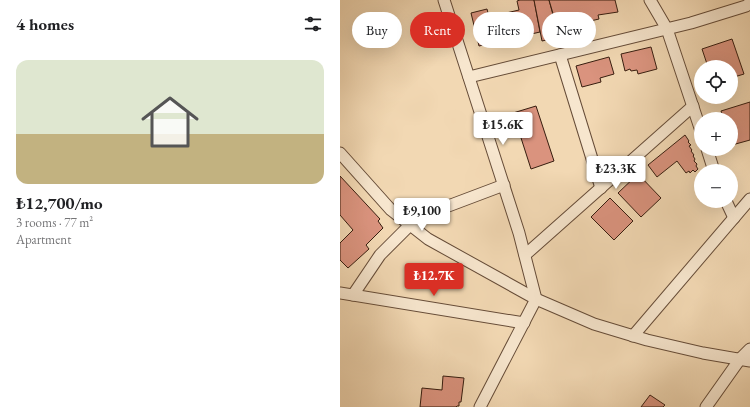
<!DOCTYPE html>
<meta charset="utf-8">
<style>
:root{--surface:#fff;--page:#f2f2f2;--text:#202124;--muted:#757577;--accent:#d93025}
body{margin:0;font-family:"EB Garamond",serif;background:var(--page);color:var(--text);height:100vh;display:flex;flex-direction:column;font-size:15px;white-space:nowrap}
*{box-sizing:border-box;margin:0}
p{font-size:13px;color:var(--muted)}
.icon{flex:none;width:22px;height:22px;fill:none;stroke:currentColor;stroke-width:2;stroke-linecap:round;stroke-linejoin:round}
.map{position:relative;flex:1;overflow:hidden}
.sheet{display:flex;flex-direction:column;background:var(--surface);width:340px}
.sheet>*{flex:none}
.banner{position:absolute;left:12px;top:12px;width:338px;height:36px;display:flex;gap:8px}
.buttons{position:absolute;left:354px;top:60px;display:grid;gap:8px}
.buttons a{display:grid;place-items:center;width:44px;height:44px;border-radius:50%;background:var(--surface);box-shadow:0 4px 16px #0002;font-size:20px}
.price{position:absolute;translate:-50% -34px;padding:0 9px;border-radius:4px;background:#fff;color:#222;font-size:13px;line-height:26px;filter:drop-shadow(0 1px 2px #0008)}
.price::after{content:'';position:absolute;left:50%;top:24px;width:12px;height:9px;margin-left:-6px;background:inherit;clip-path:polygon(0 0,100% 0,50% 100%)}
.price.current{background:var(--accent);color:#fff}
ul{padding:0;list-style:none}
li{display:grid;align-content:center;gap:8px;height:212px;padding:0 16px}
li span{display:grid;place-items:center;height:124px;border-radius:12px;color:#555}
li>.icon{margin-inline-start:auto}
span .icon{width:72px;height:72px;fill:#fffc;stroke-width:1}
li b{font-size:17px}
h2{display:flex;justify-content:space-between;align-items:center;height:48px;padding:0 16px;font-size:17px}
.pill{padding:0 14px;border-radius:18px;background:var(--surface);box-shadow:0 4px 16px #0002;font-size:14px;line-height:36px}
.pill.current{background:var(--accent);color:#fff}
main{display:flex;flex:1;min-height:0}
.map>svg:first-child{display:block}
</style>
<main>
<section class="sheet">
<h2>4 homes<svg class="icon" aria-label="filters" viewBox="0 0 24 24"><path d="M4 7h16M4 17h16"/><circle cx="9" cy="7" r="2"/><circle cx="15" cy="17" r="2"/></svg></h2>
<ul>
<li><span style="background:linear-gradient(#dfe7d0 60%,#c2b280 0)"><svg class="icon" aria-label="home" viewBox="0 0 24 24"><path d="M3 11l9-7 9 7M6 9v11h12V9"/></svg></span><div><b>₺12,700/mo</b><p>3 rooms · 77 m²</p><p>Apartment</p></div></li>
</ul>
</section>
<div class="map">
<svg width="410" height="407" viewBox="0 0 410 407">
<rect width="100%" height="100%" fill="#f2d8b3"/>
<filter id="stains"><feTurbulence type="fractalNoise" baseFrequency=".005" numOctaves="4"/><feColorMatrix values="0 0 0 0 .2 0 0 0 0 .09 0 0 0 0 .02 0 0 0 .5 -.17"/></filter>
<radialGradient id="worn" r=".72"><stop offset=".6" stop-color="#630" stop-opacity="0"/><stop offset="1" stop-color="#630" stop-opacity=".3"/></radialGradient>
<!-- building -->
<g fill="#da937e" stroke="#371d0f">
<path d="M 180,0 L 194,0 L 200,32 L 139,46 L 131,13 L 147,9 L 149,17 L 179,10 L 177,1 Z"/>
<path d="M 194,0 L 209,0 L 219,37 L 202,41 Z"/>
<path d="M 209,0 L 275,0 L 278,12 L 258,15 L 259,19 L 242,23 L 241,19 L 217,27 Z"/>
<path d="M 392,39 L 404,74 L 391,78 L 391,67 L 368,67 L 362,49 Z"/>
<path d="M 311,47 L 317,69 L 298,74 L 297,70 L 291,71 L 290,69 L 285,71 L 281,54 Z"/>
<path d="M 269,57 L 274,74 L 260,78 L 261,82 L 242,87 L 236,66 Z"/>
<path d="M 410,102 L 410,140 L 392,145 L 391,141 L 391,119 L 384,119 L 381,111 Z"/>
<path d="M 196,106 L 214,161 L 191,169 L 173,113 Z"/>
<path d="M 345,135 L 349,141 L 348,142 L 351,145 L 349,146 L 352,150 L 351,151 L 354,155 L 353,156 L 355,159 L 354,161 L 357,164 L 356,166 L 358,169 L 355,172 L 353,170 L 350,173 L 349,171 L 346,173 L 337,161 L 317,177 L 308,165 Z"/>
<path d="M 298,174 L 321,198 L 301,217 L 278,193 Z"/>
<path d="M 0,176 L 40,219 L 38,221 L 43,228 L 26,245 L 29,249 L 8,268 L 0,260 L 0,243 L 13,230 L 0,215 Z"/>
<path d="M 270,198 L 293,221 L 274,240 L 251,217 Z"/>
<path d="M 103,376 L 124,378 L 121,402 L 119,402 L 119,406 L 117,406 L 116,407 L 80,407 L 82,388 L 102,390 Z"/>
<path d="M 310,395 L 325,405 L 323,407 L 301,407 Z"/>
</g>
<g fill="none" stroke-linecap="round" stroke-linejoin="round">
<!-- street casing -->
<g stroke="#664c38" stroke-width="13">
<g id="street">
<path d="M 104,0 L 179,233 L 196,299 L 140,407"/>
<path d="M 310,0 L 327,29 L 361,131"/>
<path d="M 220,55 L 261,188"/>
<path d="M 129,77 L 351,23 L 406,6 L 410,3"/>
<path d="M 367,149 L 374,171"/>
<path d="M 0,153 L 51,210 L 88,239 L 196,299 L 254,324 L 307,340 L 363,353 L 410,361"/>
<path d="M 386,201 L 394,218"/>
<path d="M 185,255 L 353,106"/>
<path d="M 0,293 L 184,323"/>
<path d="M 13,295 L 40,255 L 70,225 L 103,208 L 164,185"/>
<path d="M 293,336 L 410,199"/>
<path d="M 366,407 L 400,359 L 410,349"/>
</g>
</g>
<!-- street -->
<use href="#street" stroke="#f7e6ce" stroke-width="11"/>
</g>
<rect width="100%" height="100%" filter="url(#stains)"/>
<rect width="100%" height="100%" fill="url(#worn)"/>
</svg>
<div class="buttons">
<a><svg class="icon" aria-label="locate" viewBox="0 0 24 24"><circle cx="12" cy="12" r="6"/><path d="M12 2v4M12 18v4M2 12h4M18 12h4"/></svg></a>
<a>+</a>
<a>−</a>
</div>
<b class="price" style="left:163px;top:146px">₺15.6K</b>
<b class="price" style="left:276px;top:190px">₺23.3K</b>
<b class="price" style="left:82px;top:232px">₺9,100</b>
<b class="price current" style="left:94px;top:297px">₺12.7K</b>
<div class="banner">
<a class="pill">Buy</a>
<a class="pill current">Rent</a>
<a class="pill">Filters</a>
<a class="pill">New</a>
</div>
</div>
</main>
